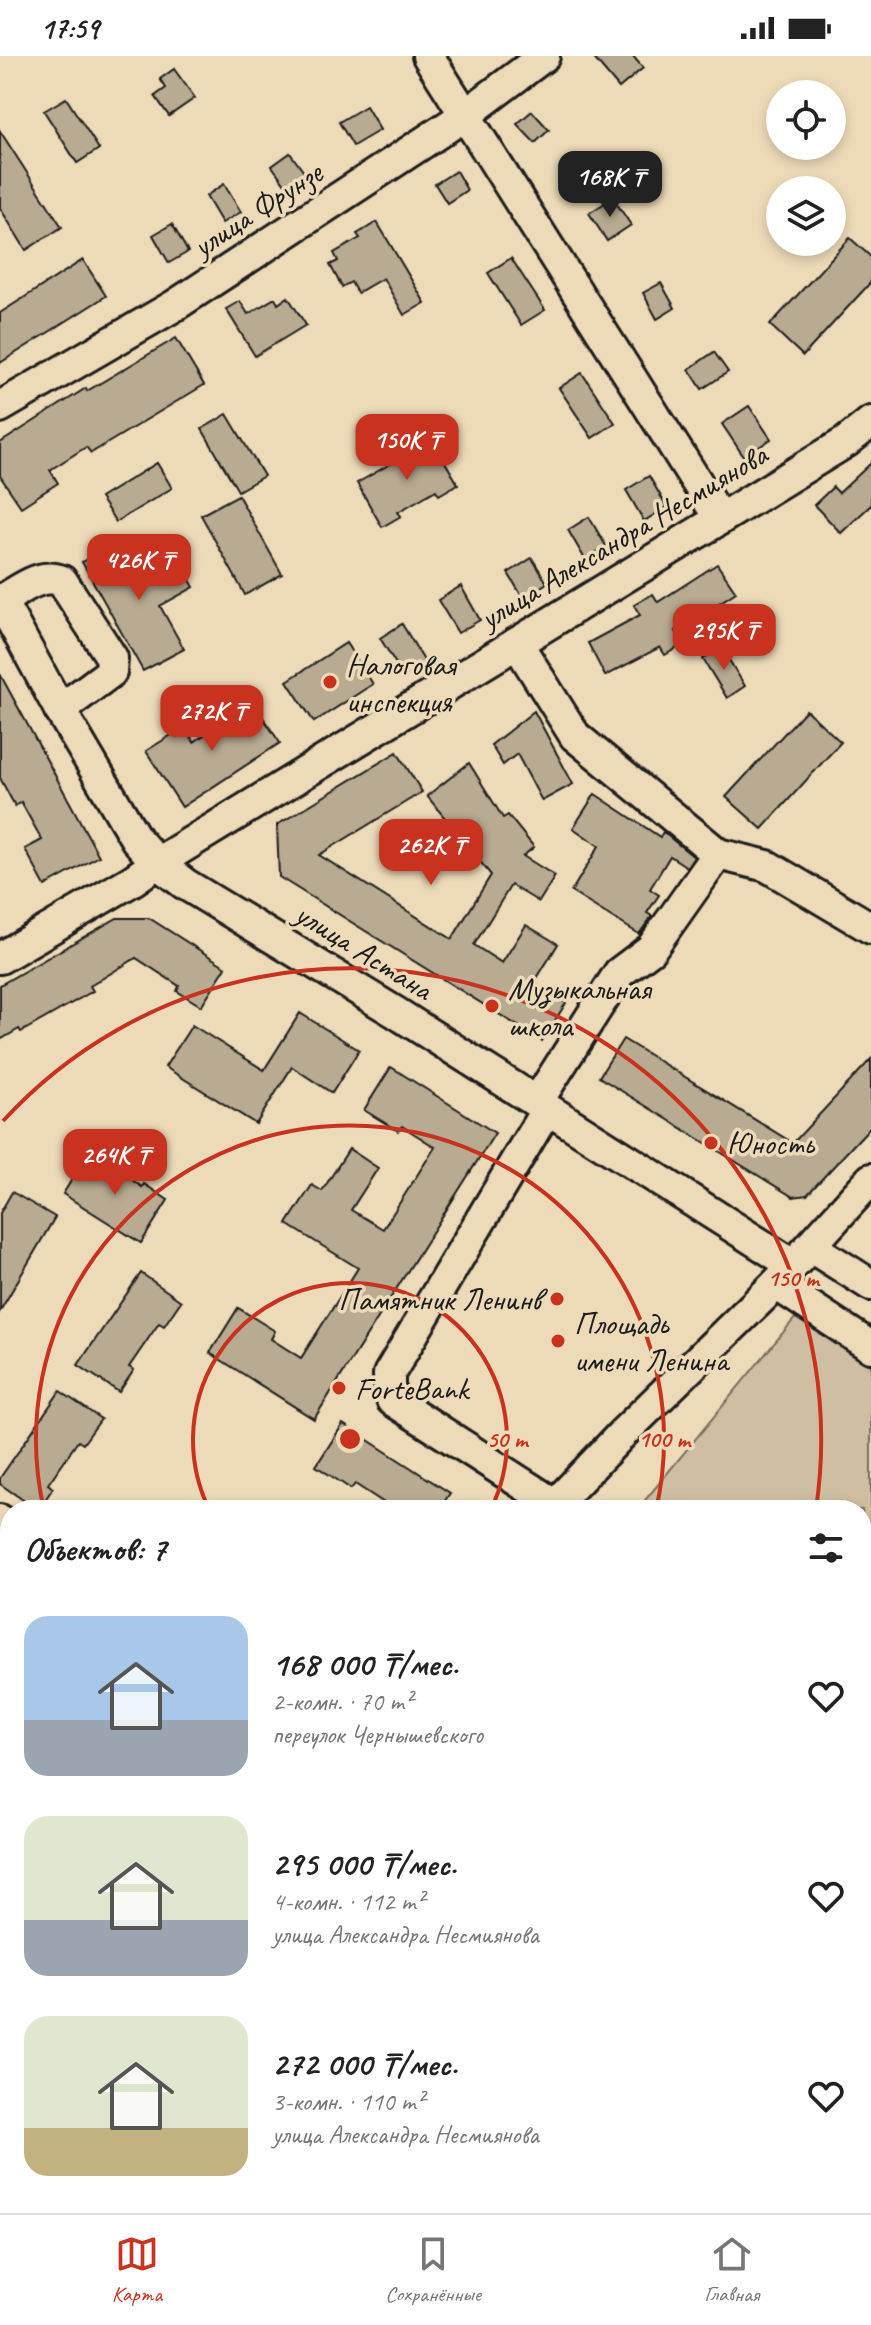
<!DOCTYPE html>
<html lang="ru">
<meta charset="utf-8">
<style>
:root{--surface:#fff;--page:#f2f2f2;--text:#222;--muted:#767676;--line:#e0e0e0;--accent:#c8321e}
body{margin:0;font-family:Caveat,sans-serif;background:var(--page);color:var(--text);height:100vh;display:flex;flex-direction:column;font-size:30px;white-space:nowrap}
*{box-sizing:border-box;margin:0}
p{font-size:26px;color:var(--muted)}
.icon{flex:none;width:44px;height:44px;fill:none;stroke:currentColor;stroke-width:2;stroke-linecap:round;stroke-linejoin:round}
.map{position:relative;flex:1;overflow:hidden}
.drawer{position:absolute;left:0px;top:1444px;width:872px;height:714px;display:flex;flex-direction:column;background:var(--surface);border-radius:32px 32px 0 0;box-shadow:0 4px 12px #0003}
.drawer>*{flex:none}
.controls{position:absolute;left:766px;top:24px;display:grid;gap:16px}
.controls a{display:grid;place-items:center;width:80px;height:80px;border-radius:50%;background:var(--surface);box-shadow:0 4px 12px #0003;font-size:40px}
.price{position:absolute;translate:-50% -68px;padding:0 18px;border-radius:16px;background:var(--accent);color:#fff;font-size:26px;line-height:52px;filter:drop-shadow(0 2px 4px #0008)}
.price::after{content:'';position:absolute;left:50%;top:48px;width:24px;height:18px;margin-left:-12px;background:inherit;clip-path:polygon(0 0,100% 0,50% 100%)}
.price.selected{background:#222;color:#fff}
ul{padding:0;list-style:none}
li{display:flex;align-items:center;gap:24px;height:200px;padding:0 24px}
li span{display:grid;place-items:center;flex:none;width:224px;height:160px;border-radius:24px;color:#555}
li>.icon{margin-inline-start:auto}
span .icon{width:96px;height:96px;fill:#fffc;stroke-width:1}
li b{font-size:34px}
h2{display:flex;justify-content:space-between;align-items:center;height:96px;padding:0 24px;font-size:34px}
.status{display:flex;justify-content:space-between;align-items:center;height:56px;padding:0 40px;background:var(--surface);direction:ltr}
.status svg{height:22px;fill:currentColor}
.tabs{display:flex;justify-content:space-around;align-items:center;height:112px;border-top:2px solid var(--line);background:var(--surface);font-size:22px;color:var(--muted)}
.tabs a{display:grid;justify-items:center;gap:4px}
.tabs .selected{color:var(--accent)}
.map>svg:first-child{display:block}
</style>
<div class="status"><b>17:59</b><svg viewBox="0 0 49 12"><path d="M0 12V9h3v3zM5 12V6h3v6zM10 12V3h3v9zM15 12V0h3v12zM26 1h20v11H26zM47 4h2v5h-2z"/></svg></div>
<div class="map">
<svg width="871" height="2157" viewBox="0 0 871 2157">
<rect width="100%" height="100%" fill="#eddab8"/>
<filter id="ink" filterUnits="userSpaceOnUse"><feTurbulence type="fractalNoise" baseFrequency=".0125" numOctaves="2"/><feDisplacementMap in="SourceGraphic" scale="16" xChannelSelector="R" yChannelSelector="G"/><feConvolveMatrix kernelMatrix="1 2 1 2 8 2 1 2 1" color-interpolation-filters="sRGB"/></filter>
<g filter="url(#ink)">
<!-- green -->
<path fill="#cfbea1" stroke="#766d5e" stroke-width="2" d="M 795,1262 L 871,1309 L 871,1979 L 862,1978 L 862,1454 L 637,1454 Z"/>
<!-- building -->
<g fill="#b9ab92" stroke="#1c1c1c" stroke-width="2">
<path d="M 592,0 L 633,0 L 643,12 L 619,32 Z"/>
<path d="M 174,13 L 195,42 L 169,60 L 155,40 L 166,32 L 160,23 Z"/>
<path d="M 66,42 L 99,93 L 77,107 L 44,55 Z"/>
<path d="M 366,50 L 380,74 L 353,90 L 339,66 Z"/>
<path d="M 532,55 L 549,74 L 535,87 L 517,68 Z"/>
<path d="M 0,75 L 62,171 L 26,194 L 0,152 Z"/>
<path d="M 290,97 L 306,119 L 288,132 L 272,110 Z"/>
<path d="M 456,115 L 467,134 L 447,147 L 435,128 Z"/>
<path d="M 224,128 L 241,156 L 222,167 L 206,140 Z"/>
<path d="M 613,142 L 631,169 L 607,185 L 589,157 Z"/>
<path d="M 377,166 L 425,247 L 404,259 L 383,222 L 357,237 L 351,226 L 342,231 L 330,209 L 338,205 L 334,197 L 360,182 L 357,178 Z"/>
<path d="M 172,168 L 188,196 L 169,207 L 153,179 Z"/>
<path d="M 850,182 L 871,201 L 871,226 L 803,300 L 770,269 Z"/>
<path d="M 511,202 L 545,254 L 521,269 L 488,217 Z"/>
<path d="M 83,204 L 106,240 L 0,307 L 0,257 Z"/>
<path d="M 661,227 L 675,252 L 657,263 L 643,237 Z"/>
<path d="M 288,241 L 306,269 L 255,300 L 226,253 L 240,245 L 248,258 L 275,242 L 278,248 Z"/>
<path d="M 176,282 L 204,329 L 91,397 L 86,391 L 50,414 L 58,427 L 21,451 L 0,420 L 0,387 L 86,332 L 87,335 Z"/>
<path d="M 714,296 L 728,316 L 702,333 L 689,313 Z"/>
<path d="M 582,317 L 615,367 L 592,382 L 559,332 Z"/>
<path d="M 749,350 L 771,383 L 744,401 L 722,368 Z"/>
<path d="M 227,358 L 264,420 L 238,435 L 202,373 Z"/>
<path d="M 432,384 L 458,428 L 439,439 L 436,434 L 398,456 L 401,460 L 382,471 L 357,427 Z"/>
<path d="M 157,407 L 172,432 L 116,466 L 100,442 Z"/>
<path d="M 871,407 L 871,449 L 841,477 L 814,449 L 833,431 L 839,437 Z"/>
<path d="M 649,420 L 667,451 L 644,465 L 626,434 Z"/>
<path d="M 238,439 L 282,518 L 245,539 L 201,459 Z"/>
<path d="M 589,461 L 606,490 L 585,503 L 568,474 Z"/>
<path d="M 123,484 L 147,526 L 181,508 L 194,531 L 160,550 L 184,593 L 143,615 L 82,506 Z"/>
<path d="M 532,502 L 547,527 L 523,542 L 508,517 Z"/>
<path d="M 717,508 L 736,536 L 676,575 L 684,588 L 665,599 L 660,591 L 605,620 L 588,587 L 640,559 L 634,549 L 653,538 L 658,546 Z"/>
<path d="M 461,530 L 480,564 L 458,577 L 438,544 Z"/>
<path d="M 402,568 L 426,608 L 404,621 L 380,582 Z"/>
<path d="M 346,587 L 373,628 L 314,666 L 287,625 Z"/>
<path d="M 721,591 L 745,630 L 727,642 L 703,603 Z"/>
<path d="M 0,618 L 99,800 L 45,830 L 25,793 L 42,784 L 21,746 L 15,750 L 0,722 Z"/>
<path d="M 252,645 L 280,687 L 182,751 L 146,695 L 184,671 L 194,686 Z"/>
<path d="M 806,654 L 841,686 L 762,773 L 726,741 Z"/>
<path d="M 534,655 L 573,728 L 542,745 L 517,698 L 503,709 L 491,689 Z"/>
<path d="M 397,696 L 422,736 L 319,799 L 452,883 L 491,819 L 427,740 L 469,707 L 503,762 L 508,759 L 534,791 L 523,800 L 555,820 L 539,846 L 511,829 L 474,889 L 502,907 L 526,869 L 558,888 L 534,927 L 566,947 L 542,985 L 279,821 L 277,769 Z"/>
<path d="M 595,738 L 660,781 L 663,776 L 694,801 L 687,811 L 670,800 L 650,833 L 659,839 L 647,857 L 652,860 L 639,878 L 571,836 L 599,790 L 573,772 Z"/>
<path d="M 117,862 L 149,862 L 226,911 L 201,950 L 177,935 L 179,930 L 136,902 L 90,930 L 93,935 L 21,976 L 19,973 L 0,984 L 0,929 Z"/>
<path d="M 300,957 L 359,994 L 332,1037 L 292,1011 L 256,1068 L 165,1011 L 192,969 L 264,1014 Z"/>
<path d="M 623,983 L 793,1087 L 871,1003 L 871,1070 L 807,1139 L 793,1141 L 599,1021 Z"/>
<path d="M 391,1011 L 495,1077 L 314,1363 L 210,1297 L 238,1252 L 275,1275 L 271,1283 L 301,1302 L 358,1212 L 287,1168 L 312,1129 L 322,1135 L 349,1093 L 378,1112 L 351,1154 L 383,1173 L 435,1091 L 402,1070 L 398,1075 L 364,1054 Z"/>
<path d="M 90,1094 L 142,1131 L 144,1128 L 168,1144 L 141,1187 L 63,1138 Z"/>
<path d="M 12,1136 L 55,1161 L 0,1255 L 0,1157 Z"/>
<path d="M 141,1217 L 181,1245 L 164,1270 L 159,1267 L 129,1311 L 134,1314 L 119,1336 L 78,1309 Z"/>
<path d="M 60,1335 L 101,1363 L 83,1388 L 78,1385 L 48,1428 L 53,1432 L 38,1454 L 0,1428 L 0,1422 Z"/>
<path d="M 343,1368 L 450,1437 L 439,1454 L 395,1454 L 355,1428 L 351,1433 L 316,1410 Z"/>
</g>
<g fill="none" stroke-linecap="round" stroke-linejoin="round">
<!-- minor casing -->
<g stroke="#1c1c1c" stroke-width="36">
<g id="minor">
<path d="M 428,0 L 720,463"/>
<path d="M 0,351 L 174,250 L 464,60 L 544,0"/>
<path d="M 0,543 L 60,654 L 136,783 L 157,807 L 185,828 L 395,956 L 793,1209"/>
<path d="M 1,545 C 20,534 40,516 62,525 L 112,602 L 111,616 L 60,654"/>
<path d="M 517,587 L 575,680 L 718,798 L 767,810 L 871,872"/>
<path d="M 0,902 L 133,824 L 157,807 L 846,386 L 871,366"/>
<path d="M 537,1046 L 619,917 L 651,893 L 718,798"/>
<path d="M 547,1053 L 389,1318 L 389,1332 L 392,1344 L 554,1448"/>
<path d="M 811,1191 L 871,1229"/>
<path d="M 776,1228 L 871,1291"/>
<path d="M 550,1454 L 623,1377 L 776,1228 L 871,1123"/>
<path d="M 0,1464 L 10,1471"/>
<path d="M 862,1995 L 871,1996"/>
<path d="M 0,2014 L 10,2020"/>
<path d="M 80,2157 L 86,2148"/>
</g>
</g>
<!-- minor -->
<use href="#minor" stroke="#eddab8" stroke-width="30"/>
</g>
</g>
<!-- distance rings -->
<g fill="none" stroke="#c8321e" stroke-width="4">
<path d="M209 1453A157 157 0 1 1 491 1453"/>
<path d="M44 1454A314 314 0 1 1 656 1454"/>
<path d="M3 1065A471 471 0 0 1 816 1453"/>
</g>
<!-- markers -->
<g fill="#c8321e" stroke="#eddab8" stroke-width="3">
<circle cx="330" cy="626" r="8"/>
<circle cx="492" cy="950" r="8"/>
<circle cx="711" cy="1087" r="8"/>
<circle cx="557" cy="1243" r="8"/>
<circle cx="558" cy="1285" r="8"/>
<circle cx="339" cy="1332" r="8"/>
</g>
<g text-anchor="middle" stroke-width="7" stroke-linejoin="round" paint-order="stroke">
<!-- street labels -->
<g font-size="32" fill="#1c1c1c" stroke="#eddab8">
<text transform="translate(257 153) rotate(-33)" y="11">улица Фрунзе</text>
<text transform="translate(623 480) rotate(-31)" y="11">улица Александра Несмиянова</text>
<text transform="translate(364 895) rotate(32)" y="11">улица Астана</text>
</g>
<!-- poi labels -->
<g font-size="32" fill="#1c1c1c" stroke="#eddab8" text-anchor="start">
<text x="346" y="619">Налоговая<tspan x="346" dy="37">инспекция</tspan></text>
<text x="508" y="943">Музыкальная<tspan x="508" dy="37">школа</tspan></text>
<text x="727" y="1098">Юность</text>
<text x="541" y="1254" text-anchor="end">Памятник Ленинв</text>
<text x="574" y="1278">Площадь<tspan x="574" dy="37">имени Ленина</tspan></text>
<text x="355" y="1343">ForteBank</text>
</g>
</g>
<circle cx="350" cy="1383" r="12" fill="#c8321e" stroke="#eddab8" stroke-width="4"/>
<g font-size="24" text-anchor="middle" font-weight="bold" fill="#c8321e" stroke="#eddab8" stroke-width="7" stroke-linejoin="round" paint-order="stroke">
<text x="793" y="1230">150 m</text>
<text x="507" y="1391">50 m</text>
<text x="664" y="1391">100 m</text>
</g>
</svg>
<div class="controls">
<a><svg class="icon" aria-label="locate" viewBox="0 0 24 24"><circle cx="12" cy="12" r="6"/><path d="M12 2v4M12 18v4M2 12h4M18 12h4"/></svg></a>
<a><svg class="icon" aria-label="layers" viewBox="0 0 24 24"><path d="M12 4l9 5-9 5-9-5zM3 14l9 5 9-5"/></svg></a>
</div>
<b class="price selected" style="left:610px;top:163px">168K ₸</b>
<b class="price" style="left:407px;top:426px">150K ₸</b>
<b class="price" style="left:139px;top:546px">426K ₸</b>
<b class="price" style="left:724px;top:616px">295K ₸</b>
<b class="price" style="left:212px;top:697px">272K ₸</b>
<b class="price" style="left:431px;top:831px">262K ₸</b>
<b class="price" style="left:115px;top:1141px">264K ₸</b>
<section class="drawer">
<h2>Объектов: 7<svg class="icon" aria-label="filters" viewBox="0 0 24 24"><path d="M4 7h16M4 17h16"/><circle cx="9" cy="7" r="2"/><circle cx="15" cy="17" r="2"/></svg></h2>
<ul>
<li><span style="background:linear-gradient(#a9c7e8 65%,#9aa5b1 0)"><svg class="icon" aria-label="home" viewBox="0 0 24 24"><path d="M3 11l9-7 9 7M6 9v11h12V9"/></svg></span><div><b>168 000 ₸/мес.</b><p>2-комн. · 70 m²</p><p>переулок Чернышевского</p></div><svg class="icon" aria-label="heart" viewBox="0 0 24 24"><path d="M12 20l-8-8c-3-5 5-10 8-4 3-6 11-1 8 4z"/></svg></li>
<li><span style="background:linear-gradient(#dfe7d0 65%,#9aa5b1 0)"><svg class="icon" aria-label="home" viewBox="0 0 24 24"><path d="M3 11l9-7 9 7M6 9v11h12V9"/></svg></span><div><b>295 000 ₸/мес.</b><p>4-комн. · 112 m²</p><p>улица Александра Несмиянова</p></div><svg class="icon" aria-label="heart" viewBox="0 0 24 24"><path d="M12 20l-8-8c-3-5 5-10 8-4 3-6 11-1 8 4z"/></svg></li>
<li><span style="background:linear-gradient(#dfe7d0 70%,#c2b280 0)"><svg class="icon" aria-label="home" viewBox="0 0 24 24"><path d="M3 11l9-7 9 7M6 9v11h12V9"/></svg></span><div><b>272 000 ₸/мес.</b><p>3-комн. · 110 m²</p><p>улица Александра Несмиянова</p></div><svg class="icon" aria-label="heart" viewBox="0 0 24 24"><path d="M12 20l-8-8c-3-5 5-10 8-4 3-6 11-1 8 4z"/></svg></li>
</ul>
</section>
</div>
<nav class="tabs">
<a class="selected"><svg class="icon" aria-label="map" viewBox="0 0 24 24"><path d="M3 6l6-2 6 2 6-2v14l-6 2-6-2-6 2zM9 4v14M15 6v14"/></svg>Карта</a>
<a><svg class="icon" aria-label="saved" viewBox="0 0 24 24"><path d="M7 4h10v16l-5-4-5 4z"/></svg>Сохранённые</a>
<a><svg class="icon" aria-label="home" viewBox="0 0 24 24"><path d="M3 11l9-7 9 7M6 9v11h12V9"/></svg>Главная</a>
</nav>
